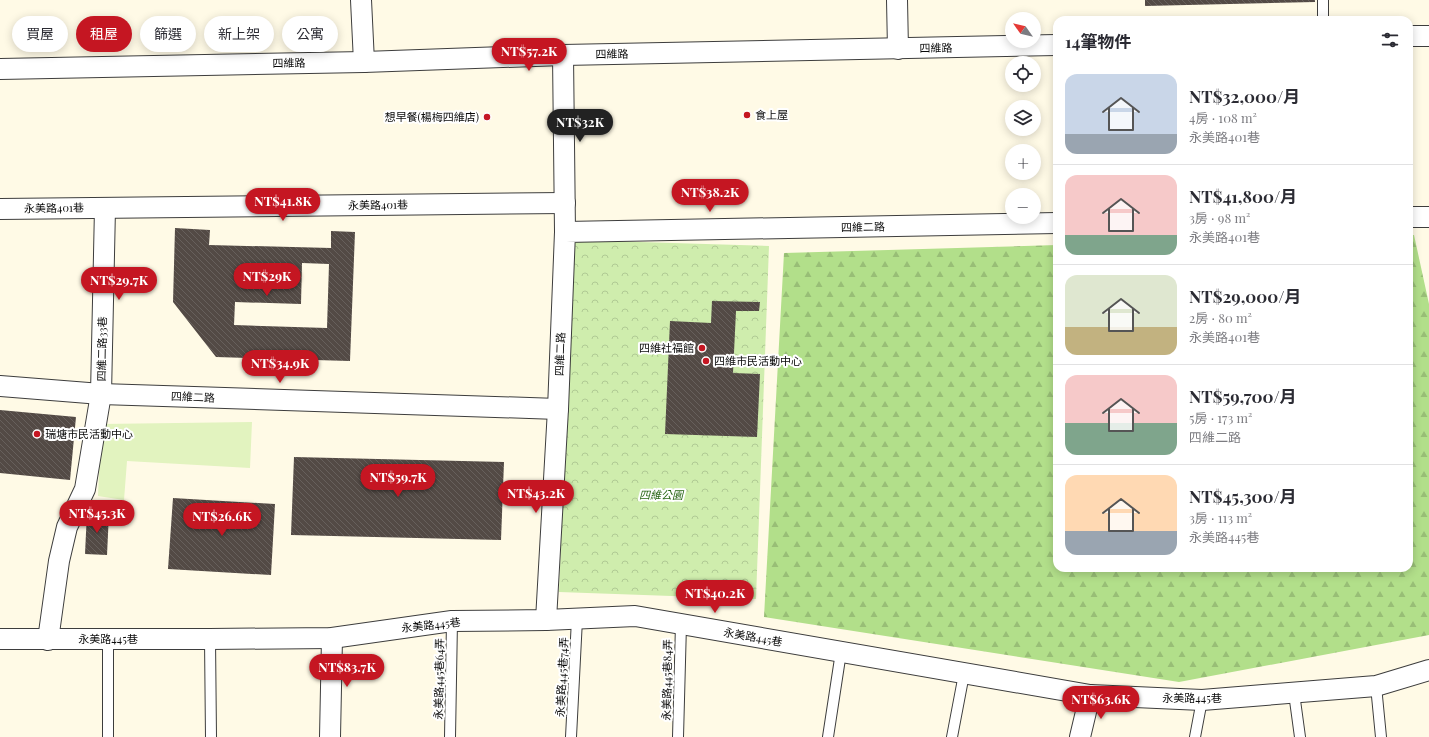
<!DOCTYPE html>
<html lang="zh-TW">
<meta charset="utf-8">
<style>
:root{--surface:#fff;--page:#f2f2f3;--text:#2b2b33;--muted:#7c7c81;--line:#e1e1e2;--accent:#c51622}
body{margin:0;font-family:"Playfair Display","Noto Sans TC",serif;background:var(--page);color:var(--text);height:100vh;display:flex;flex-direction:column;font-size:15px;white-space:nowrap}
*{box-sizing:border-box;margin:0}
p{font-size:13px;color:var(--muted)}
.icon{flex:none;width:22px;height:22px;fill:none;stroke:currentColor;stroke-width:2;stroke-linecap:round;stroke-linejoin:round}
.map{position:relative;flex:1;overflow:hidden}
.drawer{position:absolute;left:1053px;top:16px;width:360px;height:556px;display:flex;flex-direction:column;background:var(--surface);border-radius:12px;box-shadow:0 2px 10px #0003}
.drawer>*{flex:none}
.top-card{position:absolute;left:12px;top:16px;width:380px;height:36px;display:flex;gap:8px}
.needle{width:26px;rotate:304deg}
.controls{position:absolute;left:1005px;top:12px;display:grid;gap:8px}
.controls a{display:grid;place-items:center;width:36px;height:36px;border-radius:50%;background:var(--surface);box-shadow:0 2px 10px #0003;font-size:20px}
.price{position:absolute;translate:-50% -34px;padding:0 9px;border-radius:14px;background:var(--accent);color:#fff;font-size:13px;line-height:26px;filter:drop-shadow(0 1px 2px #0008)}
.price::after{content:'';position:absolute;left:50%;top:24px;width:12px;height:9px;margin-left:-6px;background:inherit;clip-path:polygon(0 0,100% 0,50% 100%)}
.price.selected{background:#222;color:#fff}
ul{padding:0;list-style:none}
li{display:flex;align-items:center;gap:12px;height:100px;padding:0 12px}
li+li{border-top:1px solid var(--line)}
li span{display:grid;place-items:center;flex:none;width:112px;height:80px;border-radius:12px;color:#555}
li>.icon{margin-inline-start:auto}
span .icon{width:48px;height:48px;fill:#fffc;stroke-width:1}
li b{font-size:17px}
h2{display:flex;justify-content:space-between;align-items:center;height:48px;padding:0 12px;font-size:17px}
.pill{padding:0 14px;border-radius:18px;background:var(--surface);box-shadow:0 2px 10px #0003;font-size:14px;line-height:36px}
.pill.selected{background:var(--accent);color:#fff}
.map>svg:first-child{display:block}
</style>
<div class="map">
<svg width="1429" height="737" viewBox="0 0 1429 737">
<defs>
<pattern id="forest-firs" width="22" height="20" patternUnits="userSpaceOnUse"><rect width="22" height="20" fill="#b2df8a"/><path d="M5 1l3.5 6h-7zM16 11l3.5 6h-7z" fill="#98be76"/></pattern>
<pattern id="park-crowns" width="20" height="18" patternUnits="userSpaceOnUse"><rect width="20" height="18" fill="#cfedad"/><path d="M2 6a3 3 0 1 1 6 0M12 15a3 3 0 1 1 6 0" fill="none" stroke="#b0ca94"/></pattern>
<pattern id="building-back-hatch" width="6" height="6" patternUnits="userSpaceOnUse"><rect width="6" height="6" fill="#534a45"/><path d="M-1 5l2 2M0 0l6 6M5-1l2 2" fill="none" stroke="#67605c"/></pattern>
</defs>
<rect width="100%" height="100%" fill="#fffae6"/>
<!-- forest -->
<path fill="url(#forest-firs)" d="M 1409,235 L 1414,235 L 1429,304 L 1429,635 L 1179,682 L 764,617 L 784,253 L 1057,245 L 1057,568 L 1409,568 Z"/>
<!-- park -->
<path fill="url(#park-crowns)" d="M 573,240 L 769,246 L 756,599 L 559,592 Z"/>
<!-- pitch -->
<path fill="#e2f3bf" d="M 252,422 L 250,468 L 127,461 L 124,500 L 98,496 L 101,424 Z"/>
<!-- building -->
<g fill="url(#building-back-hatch)" fill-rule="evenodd">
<path d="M 1145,0 L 1315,0 L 1315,2 L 1145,6 Z"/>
<path d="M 175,228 L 210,230 L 209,245 L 331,248 L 331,231 L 355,232 L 350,361 L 216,357 L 173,302 ZM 302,263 L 329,264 L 327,328 L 234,325 L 235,302 L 301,304 Z"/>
<path d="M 712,301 L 760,302 L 759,311 L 736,311 L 733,373 L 760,374 L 757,437 L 665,434 L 670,321 L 711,323 Z"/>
<path d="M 0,410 L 76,417 L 70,480 L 0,473 Z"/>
<path d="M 294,457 L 504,462 L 501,540 L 291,535 Z"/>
<path d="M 173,498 L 275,504 L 271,575 L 168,569 Z"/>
<path d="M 87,512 L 109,513 L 107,555 L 85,554 Z"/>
</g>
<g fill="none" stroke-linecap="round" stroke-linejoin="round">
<!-- lane casing -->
<g stroke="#3d3d3d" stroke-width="12">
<g id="lane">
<path d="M 1323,0 L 1323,20"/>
<path d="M 108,639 L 108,737"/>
<path d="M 210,639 L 211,737"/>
<path d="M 1376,686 L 1381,737"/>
<path d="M 1294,693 L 1300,737"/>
<path d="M 450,737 L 452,621"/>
<path d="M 571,737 L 577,619"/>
<path d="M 678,737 L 681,624"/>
<path d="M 828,737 L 841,652"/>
<path d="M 952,737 L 964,674"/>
<path d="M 1195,737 L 1202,700"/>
</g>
</g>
<!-- street casing -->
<g stroke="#3d3d3d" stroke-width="22">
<g id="street">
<path d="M 361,0 L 364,62"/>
<path d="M 897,0 L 898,49"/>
<path d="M 1409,36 L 1429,36"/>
<path d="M 563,55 L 565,232"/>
<path d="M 0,69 L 364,62 L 563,55 L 1057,45"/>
<path d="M 0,209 L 565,203"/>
<path d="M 1409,217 L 1429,217"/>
<path d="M 0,386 L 101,394 L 558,409"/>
<path d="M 546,620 L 558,409 L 565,232 L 1057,223"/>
<path d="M 0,639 L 210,639 L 332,638 L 452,621 L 546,620 L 635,616 L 1090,695 L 1202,700 L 1376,686 L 1429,670"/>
<path d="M 48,640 L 59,561 L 67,527 L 85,489 L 101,394 L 105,208"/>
<path d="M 330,737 L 332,638"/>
<path d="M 1080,737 L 1090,695"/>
</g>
</g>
<!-- lane -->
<use href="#lane" stroke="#fff" stroke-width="10"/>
<!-- street -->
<use href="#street" stroke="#fff" stroke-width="20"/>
</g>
<!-- markers -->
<g fill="#c51622" stroke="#fff" stroke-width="1.5">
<circle cx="747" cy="115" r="4"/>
<circle cx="487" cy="117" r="4"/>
<circle cx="702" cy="348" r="4"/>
<circle cx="706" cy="361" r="4"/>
<circle cx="37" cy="434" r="4"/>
</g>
<g text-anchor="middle" stroke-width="4" stroke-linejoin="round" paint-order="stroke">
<!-- street labels -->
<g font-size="11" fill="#0a0a0a" stroke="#fff">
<text transform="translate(936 48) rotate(-1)" y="4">四維路</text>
<text transform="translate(612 54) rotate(-1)" y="4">四維路</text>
<text transform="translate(289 63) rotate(-1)" y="4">四維路</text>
<text transform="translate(378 205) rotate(-1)" y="4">永美路401巷</text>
<text transform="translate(54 208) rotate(-1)" y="4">永美路401巷</text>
<text transform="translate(863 227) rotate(-1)" y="4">四維二路</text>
<text transform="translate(102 349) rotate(-89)" y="4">四維二路33巷</text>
<text transform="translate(560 354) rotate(-88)" y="4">四維二路</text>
<text transform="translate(193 397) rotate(2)" y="4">四維二路</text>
<text transform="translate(431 625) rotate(-6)" y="4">永美路445巷</text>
<text transform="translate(753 637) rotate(10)" y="4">永美路445巷</text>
<text x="108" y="643">永美路445巷</text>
<text transform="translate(562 677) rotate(-87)" y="4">永美路445巷74弄</text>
<text transform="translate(439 679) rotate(-89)" y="4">永美路445巷64弄</text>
<text transform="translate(667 680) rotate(-89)" y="4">永美路445巷84弄</text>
<text x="1192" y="702">永美路445巷</text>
</g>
<!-- poi labels -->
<g font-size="11" fill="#0a0a0a" stroke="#fff" text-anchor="start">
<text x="755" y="119">食上屋</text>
<text x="479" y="121" text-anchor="end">想早餐(楊梅四維店)</text>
<text x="694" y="352" text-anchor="end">四維社福館</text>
<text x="714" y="365">四維市民活動中心</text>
<text x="45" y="438">瑞塘市民活動中心</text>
</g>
<!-- park labels -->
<g font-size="11" font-style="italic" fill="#286615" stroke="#fff">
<text x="661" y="499">四維公園</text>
</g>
</g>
</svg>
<div class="controls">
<a><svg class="needle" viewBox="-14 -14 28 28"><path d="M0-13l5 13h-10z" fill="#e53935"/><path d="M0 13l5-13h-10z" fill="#7c7c81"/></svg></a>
<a><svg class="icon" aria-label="locate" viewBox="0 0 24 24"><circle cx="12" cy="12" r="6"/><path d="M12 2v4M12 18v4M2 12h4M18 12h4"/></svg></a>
<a><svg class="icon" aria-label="layers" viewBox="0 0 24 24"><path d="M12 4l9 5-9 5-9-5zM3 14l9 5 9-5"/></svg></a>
<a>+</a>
<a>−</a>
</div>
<b class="price" style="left:529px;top:72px">NT$57.2K</b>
<b class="price selected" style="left:580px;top:143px">NT$32K</b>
<b class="price" style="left:710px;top:213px">NT$38.2K</b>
<b class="price" style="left:283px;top:222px">NT$41.8K</b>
<b class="price" style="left:267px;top:297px">NT$29K</b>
<b class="price" style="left:119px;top:301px">NT$29.7K</b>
<b class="price" style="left:280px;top:384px">NT$34.9K</b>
<b class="price" style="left:398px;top:498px">NT$59.7K</b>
<b class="price" style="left:536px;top:514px">NT$43.2K</b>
<b class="price" style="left:97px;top:534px">NT$45.3K</b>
<b class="price" style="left:222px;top:537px">NT$26.6K</b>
<b class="price" style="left:715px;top:614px">NT$40.2K</b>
<b class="price" style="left:347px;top:688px">NT$83.7K</b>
<b class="price" style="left:1101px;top:720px">NT$63.6K</b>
<div class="top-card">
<a class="pill">買屋</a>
<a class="pill selected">租屋</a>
<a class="pill">篩選</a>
<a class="pill">新上架</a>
<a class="pill">公寓</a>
</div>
<section class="drawer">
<h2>14筆物件<svg class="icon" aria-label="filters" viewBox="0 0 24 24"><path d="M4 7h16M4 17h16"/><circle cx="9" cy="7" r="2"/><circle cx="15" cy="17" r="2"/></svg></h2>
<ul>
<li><span style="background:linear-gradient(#c9d6e8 75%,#9aa5b1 0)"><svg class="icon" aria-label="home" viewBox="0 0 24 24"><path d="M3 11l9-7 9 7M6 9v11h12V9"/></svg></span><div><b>NT$32,000/月</b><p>4房 · 108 m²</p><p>永美路401巷</p></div></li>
<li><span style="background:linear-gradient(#f6c9c9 75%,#7fa58c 0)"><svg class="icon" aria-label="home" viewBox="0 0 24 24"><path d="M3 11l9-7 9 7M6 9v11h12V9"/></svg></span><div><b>NT$41,800/月</b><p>3房 · 98 m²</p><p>永美路401巷</p></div></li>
<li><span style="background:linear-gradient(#dfe7d0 65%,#c2b280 0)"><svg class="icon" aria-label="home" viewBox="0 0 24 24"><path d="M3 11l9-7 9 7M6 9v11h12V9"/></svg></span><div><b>NT$29,000/月</b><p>2房 · 80 m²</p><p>永美路401巷</p></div></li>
<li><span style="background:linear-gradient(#f6c9c9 60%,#7fa58c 0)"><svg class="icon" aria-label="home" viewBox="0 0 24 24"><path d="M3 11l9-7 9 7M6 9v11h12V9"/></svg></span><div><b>NT$59,700/月</b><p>5房 · 173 m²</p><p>四維二路</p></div></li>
<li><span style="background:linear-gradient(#ffd9b3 70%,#9aa5b1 0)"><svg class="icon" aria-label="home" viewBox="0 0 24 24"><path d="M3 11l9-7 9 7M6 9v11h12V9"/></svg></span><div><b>NT$45,300/月</b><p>3房 · 113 m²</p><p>永美路445巷</p></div></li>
</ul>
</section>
</div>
